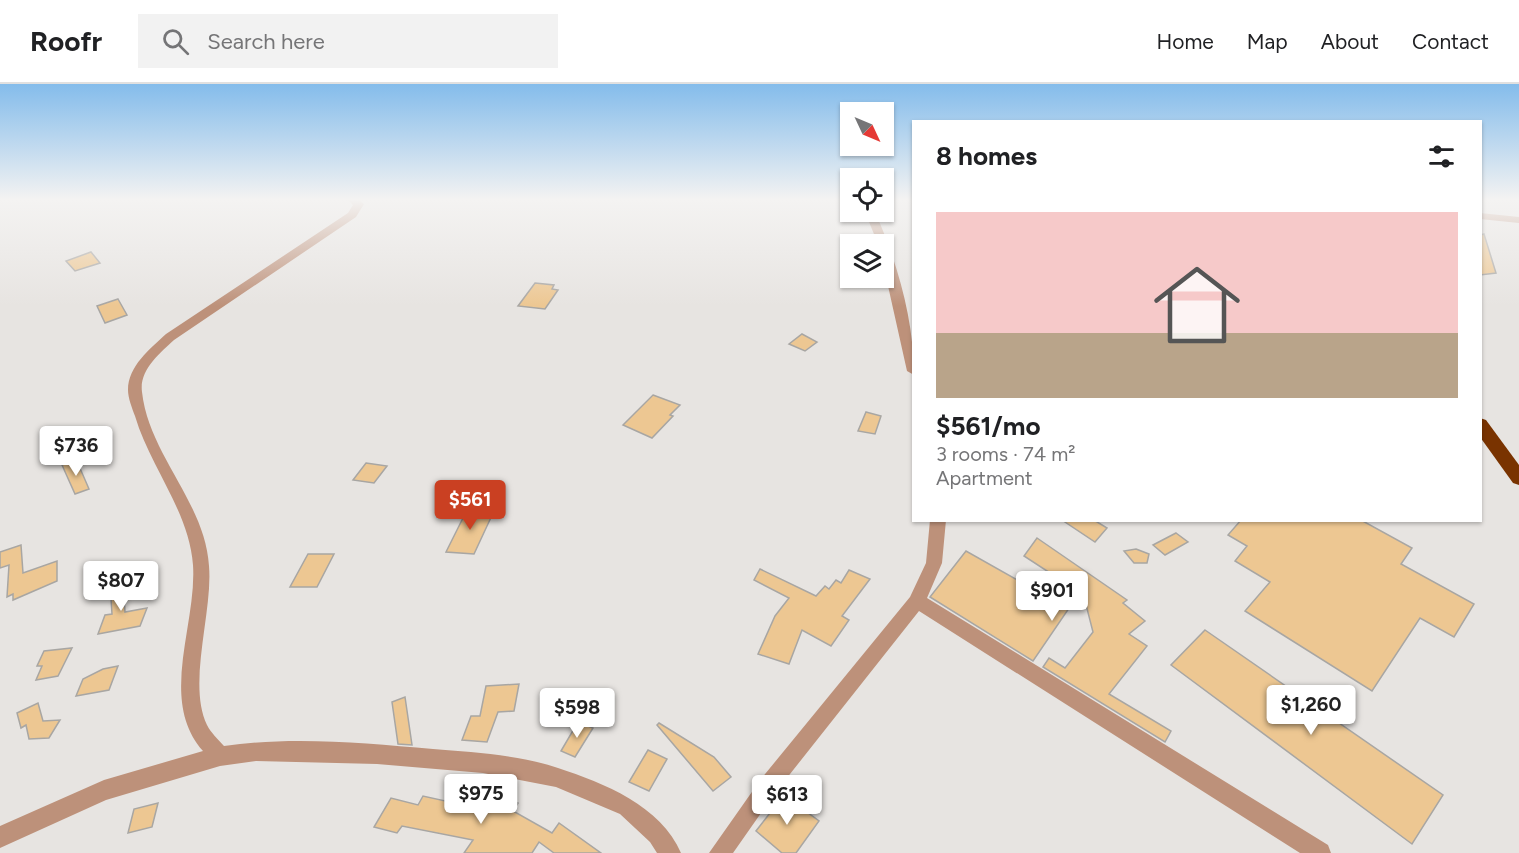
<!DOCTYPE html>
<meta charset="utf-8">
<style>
:root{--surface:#fff;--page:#f2f2f2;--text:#202124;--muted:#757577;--line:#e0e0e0;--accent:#ca4022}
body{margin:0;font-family:Figtree,sans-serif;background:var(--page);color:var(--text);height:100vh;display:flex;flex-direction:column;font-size:22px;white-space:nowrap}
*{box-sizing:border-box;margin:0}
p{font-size:20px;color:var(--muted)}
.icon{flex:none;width:33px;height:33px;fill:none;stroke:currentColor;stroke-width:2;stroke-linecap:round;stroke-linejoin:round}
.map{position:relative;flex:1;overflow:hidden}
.sheet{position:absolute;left:912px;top:36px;width:570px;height:402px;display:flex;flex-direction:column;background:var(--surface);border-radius:0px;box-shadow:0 2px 4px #0004}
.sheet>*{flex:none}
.needle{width:39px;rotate:134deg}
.fabs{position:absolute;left:840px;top:18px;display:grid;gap:12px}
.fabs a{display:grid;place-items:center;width:54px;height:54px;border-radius:0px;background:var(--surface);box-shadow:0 2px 4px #0004;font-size:30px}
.price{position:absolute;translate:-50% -51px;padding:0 14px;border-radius:6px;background:#fff;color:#222;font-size:20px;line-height:39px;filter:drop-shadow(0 2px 3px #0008)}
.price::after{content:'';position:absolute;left:50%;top:36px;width:18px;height:14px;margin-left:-9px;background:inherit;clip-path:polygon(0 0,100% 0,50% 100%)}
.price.current{background:var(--accent);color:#fff}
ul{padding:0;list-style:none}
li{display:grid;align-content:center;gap:12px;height:318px;padding:0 24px}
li+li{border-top:2px solid var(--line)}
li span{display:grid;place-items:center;height:186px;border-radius:0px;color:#555}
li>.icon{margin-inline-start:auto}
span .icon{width:108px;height:108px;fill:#fffc;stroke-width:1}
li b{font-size:26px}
h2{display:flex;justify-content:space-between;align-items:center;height:72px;padding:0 24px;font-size:26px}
header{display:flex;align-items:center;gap:36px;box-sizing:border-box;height:84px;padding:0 30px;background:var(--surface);border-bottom:2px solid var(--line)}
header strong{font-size:28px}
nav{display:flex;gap:33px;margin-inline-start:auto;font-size:21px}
.search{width:420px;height:54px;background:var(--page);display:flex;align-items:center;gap:15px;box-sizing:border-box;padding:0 21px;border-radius:0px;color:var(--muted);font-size:22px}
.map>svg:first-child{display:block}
</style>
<header>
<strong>Roofr</strong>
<div class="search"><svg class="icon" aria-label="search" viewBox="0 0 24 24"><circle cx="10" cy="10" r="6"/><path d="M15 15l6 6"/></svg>Search here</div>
<nav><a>Home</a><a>Map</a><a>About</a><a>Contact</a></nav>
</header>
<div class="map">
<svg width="1519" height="769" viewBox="0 0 1519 769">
<rect width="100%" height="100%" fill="#e7e4e1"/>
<!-- building -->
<g fill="#edc792" stroke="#a8a6a3" stroke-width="1.5">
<path d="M 1484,150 L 1496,189 L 1480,191 L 1480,151 Z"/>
<path d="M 91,168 L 100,179 L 75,187 L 66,177 Z"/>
<path d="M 535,199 L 554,201 L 552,205 L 558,206 L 545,225 L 518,222 Z"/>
<path d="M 118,215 L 127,231 L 105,239 L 97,222 Z"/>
<path d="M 802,250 L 817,258 L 805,267 L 789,260 Z"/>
<path d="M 653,311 L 680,321 L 670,331 L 673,332 L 652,354 L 623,341 Z"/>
<path d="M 866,328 L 881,332 L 875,350 L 858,347 Z"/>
<path d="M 76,375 L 89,405 L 75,410 L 62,381 Z"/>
<path d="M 366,379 L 387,382 L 374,399 L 353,396 Z"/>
<path d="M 468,424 L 494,427 L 474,470 L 446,468 Z"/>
<path d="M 1062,436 L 1094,436 L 1107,444 L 1095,458 Z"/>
<path d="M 1241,436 L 1361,436 L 1412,464 L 1401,480 L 1474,520 L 1454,553 L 1420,534 L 1372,607 L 1245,527 L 1270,498 L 1235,477 L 1247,462 L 1228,451 Z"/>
<path d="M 1176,449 L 1188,458 L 1165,471 L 1153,461 Z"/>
<path d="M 1037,454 L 1127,516 L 1123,519 L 1145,537 L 1129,550 L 1147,562 L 1109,610 L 1171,647 L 1165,658 L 1043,583 L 1049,574 L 1065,584 L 1093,548 L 1082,505 L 1033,577 L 930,513 L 966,467 L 1053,516 L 1064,498 L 1024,472 Z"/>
<path d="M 21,461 L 23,489 L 57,477 L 57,497 L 13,516 L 13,510 L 7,513 L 9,481 L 0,484 L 0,468 Z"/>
<path d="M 1136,465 L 1149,470 L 1147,479 L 1134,479 L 1124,467 Z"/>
<path d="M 308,470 L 334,470 L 317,503 L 290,503 Z"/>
<path d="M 760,485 L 816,512 L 825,502 L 829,505 L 836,496 L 841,499 L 849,486 L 870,495 L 842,532 L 849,536 L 831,562 L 802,546 L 789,580 L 758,570 L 775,532 L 789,514 L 754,496 Z"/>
<path d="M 123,494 L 125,528 L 147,524 L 140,542 L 98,550 L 105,531 L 112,530 L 110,499 Z"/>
<path d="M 1205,546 L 1443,711 L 1412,760 L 1171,581 Z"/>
<path d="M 72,564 L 58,592 L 36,596 L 42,582 L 37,582 L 44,567 Z"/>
<path d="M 118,582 L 109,606 L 76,612 L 83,595 L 103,585 Z"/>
<path d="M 519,600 L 514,627 L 498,628 L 487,658 L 462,656 L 471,632 L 480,632 L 486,602 Z"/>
<path d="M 405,613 L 412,661 L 398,660 L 392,618 Z"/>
<path d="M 38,619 L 43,637 L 60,636 L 49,654 L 29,655 L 26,641 L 21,644 L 17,629 Z"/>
<path d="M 578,638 L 593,644 L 575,673 L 561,667 Z"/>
<path d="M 659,639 L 714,673 L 731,693 L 713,707 L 657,641 Z"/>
<path d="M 648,666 L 667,675 L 649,707 L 629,698 Z"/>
<path d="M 491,708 L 518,719 L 513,727 L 552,749 L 559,739 L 601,769 L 554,769 L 539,758 L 532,769 L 464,769 L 473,756 L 402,742 L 397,749 L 374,743 L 391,714 L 418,721 L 423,712 L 445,717 L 447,712 L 484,720 Z"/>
<path d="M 784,711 L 819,737 L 796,769 L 782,769 L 756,747 Z"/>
<path d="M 158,719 L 152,743 L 128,749 L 134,725 Z"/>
</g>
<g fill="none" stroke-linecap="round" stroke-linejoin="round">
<!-- minor -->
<g fill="#bd917a" fill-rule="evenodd">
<path d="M 347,115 L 358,115 L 364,120 L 356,133 L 174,256 C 160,269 139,286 142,308 C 149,371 205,418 209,482 C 213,528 187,600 207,641 C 211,649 218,655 224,662 C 293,652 364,659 433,665 C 473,668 520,671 558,684 C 604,699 661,722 681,769 L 657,769 L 650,758 L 620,730 L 556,703 L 483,689 L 377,680 L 256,677 L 220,682 L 106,716 L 0,764 L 0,742 L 104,696 L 203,667 C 158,616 197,541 193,481 C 189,427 150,383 135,332 C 132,324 128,314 128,306 C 128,282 150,265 166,250 L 348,129 L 353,121 Z"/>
<path d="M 865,128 L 875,128 C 897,177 914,236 914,291 L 907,287 L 884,184 L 884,160 L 878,160 Z"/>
<path d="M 1480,129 L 1519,133 L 1519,139 L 1480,135 Z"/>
<path d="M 930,436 L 946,436 L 942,479 L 927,514 L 1328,761 L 1331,769 L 1300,769 L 919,527 L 775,709 L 733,769 L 709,769 L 761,695 L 910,513 L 926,479 Z"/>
</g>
<!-- highway -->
<path fill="#793300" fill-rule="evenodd" d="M 1480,334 L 1486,336 L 1519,381 L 1519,401 L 1513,399 L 1480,353 Z"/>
</g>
<!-- sky -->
<linearGradient id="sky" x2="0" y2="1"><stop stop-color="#84bceb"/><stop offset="0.52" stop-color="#f4f3f2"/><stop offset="1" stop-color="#f4f3f2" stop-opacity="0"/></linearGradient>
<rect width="1519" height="222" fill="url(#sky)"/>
</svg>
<div class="fabs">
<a><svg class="needle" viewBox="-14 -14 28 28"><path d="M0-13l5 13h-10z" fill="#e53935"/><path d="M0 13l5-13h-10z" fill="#757577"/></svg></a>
<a><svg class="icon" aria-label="locate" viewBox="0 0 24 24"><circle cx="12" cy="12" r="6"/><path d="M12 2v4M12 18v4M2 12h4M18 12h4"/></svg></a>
<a><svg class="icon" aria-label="layers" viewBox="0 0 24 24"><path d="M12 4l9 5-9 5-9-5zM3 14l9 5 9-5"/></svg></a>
</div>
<b class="price" style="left:76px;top:393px">$736</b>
<b class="price current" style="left:470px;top:447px">$561</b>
<b class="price" style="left:121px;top:528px">$807</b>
<b class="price" style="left:1052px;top:538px">$901</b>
<b class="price" style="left:1311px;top:652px">$1,260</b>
<b class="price" style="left:577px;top:655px">$598</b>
<b class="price" style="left:481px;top:741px">$975</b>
<b class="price" style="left:787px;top:742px">$613</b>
<section class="sheet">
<h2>8 homes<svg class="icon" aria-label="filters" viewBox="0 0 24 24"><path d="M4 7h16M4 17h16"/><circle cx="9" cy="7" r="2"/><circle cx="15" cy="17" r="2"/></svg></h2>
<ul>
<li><span style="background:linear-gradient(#f6c9c9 65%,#b9a48a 0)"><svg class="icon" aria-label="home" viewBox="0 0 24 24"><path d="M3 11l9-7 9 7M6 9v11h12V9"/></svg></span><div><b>$561/mo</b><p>3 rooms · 74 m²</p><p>Apartment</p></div></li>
</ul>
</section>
</div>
